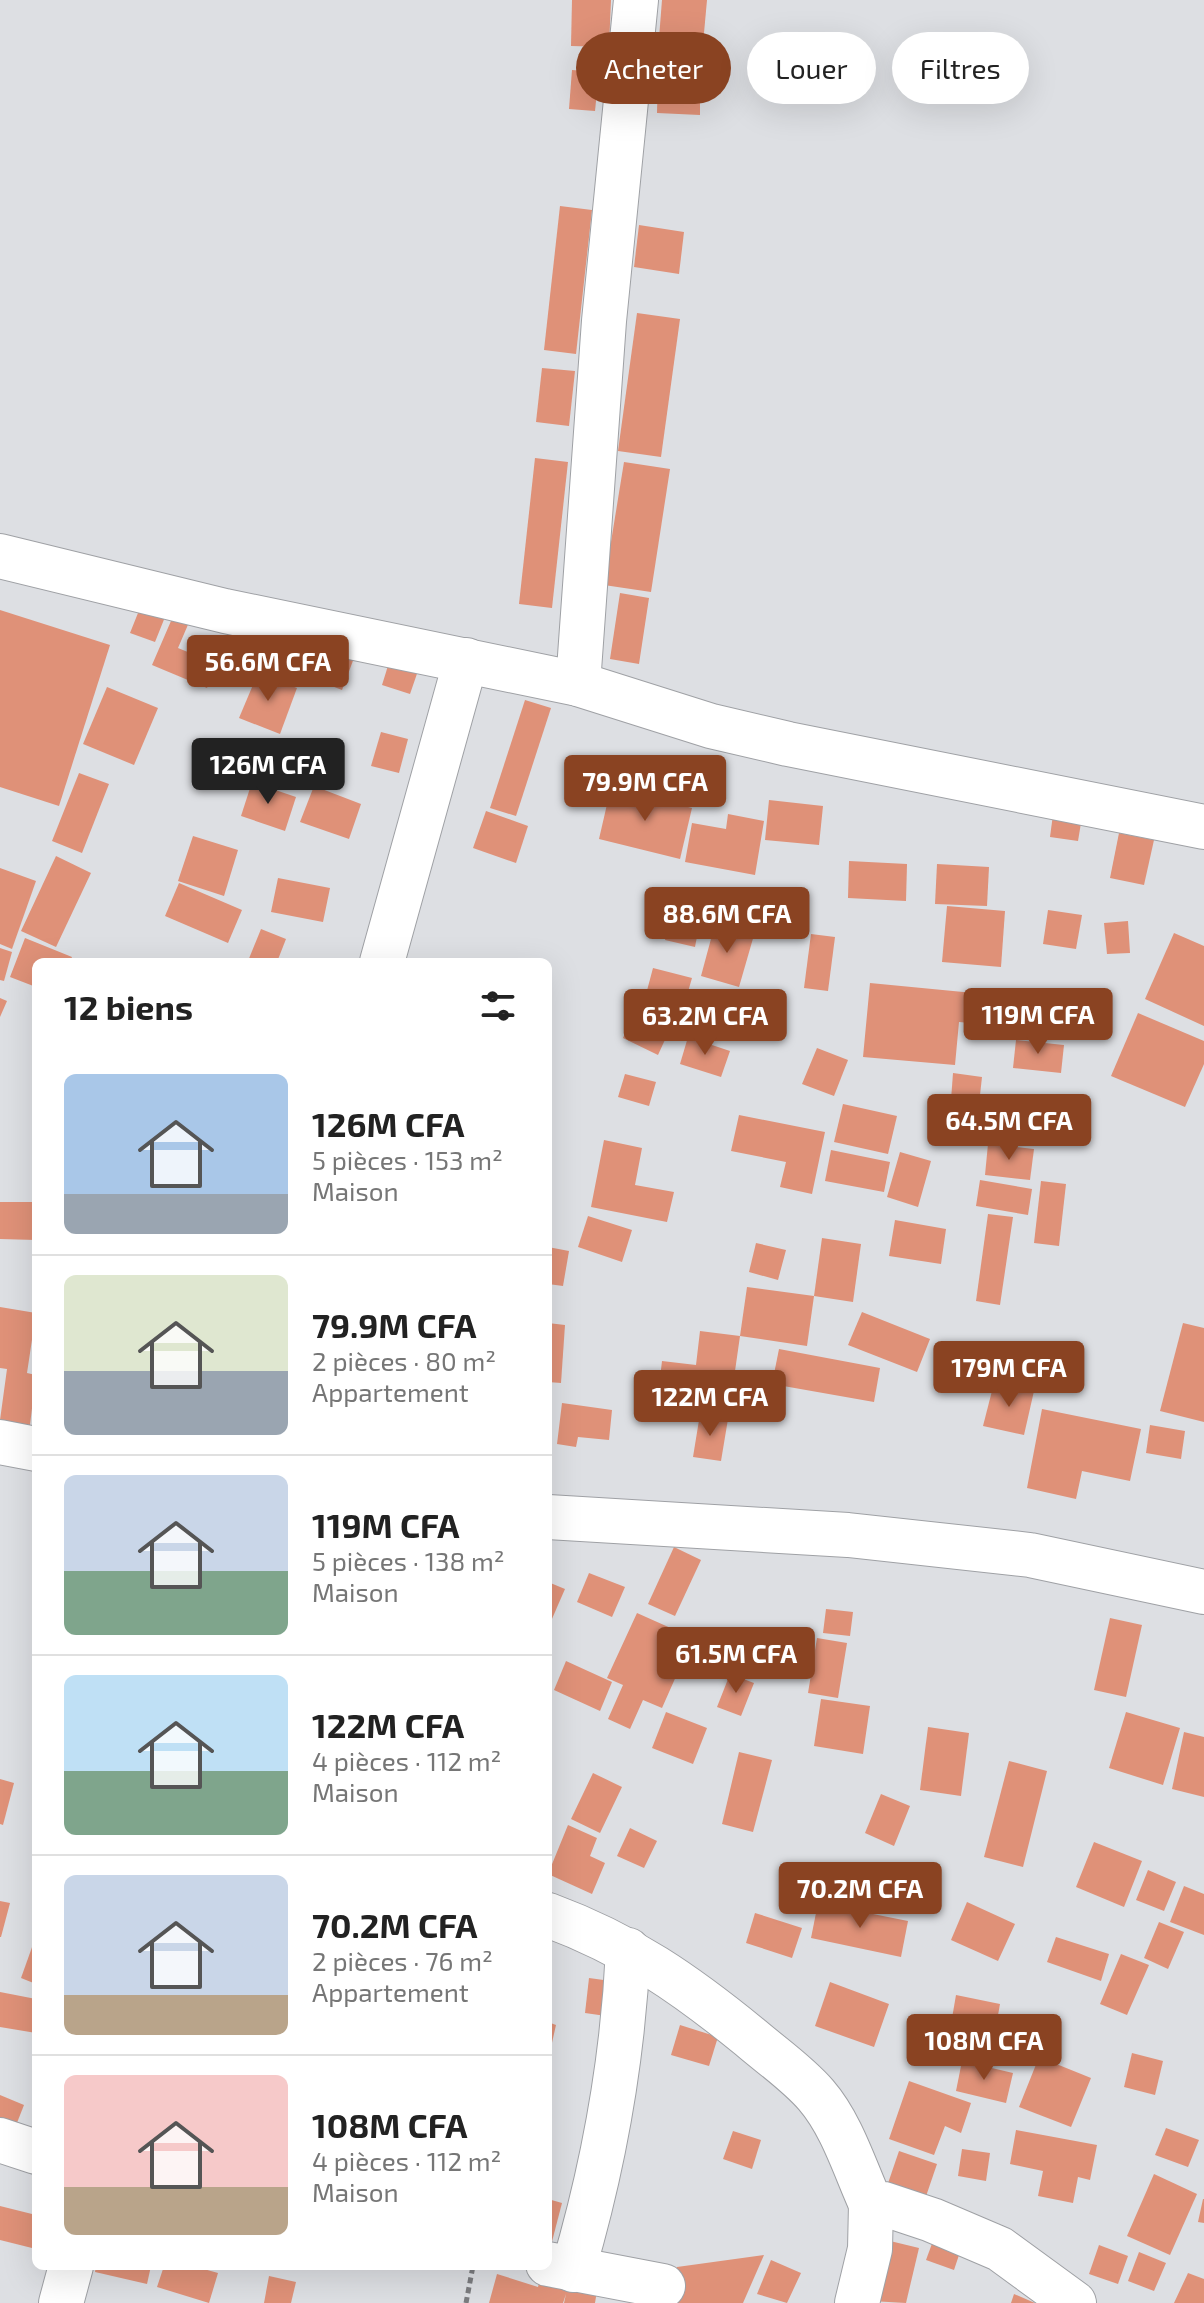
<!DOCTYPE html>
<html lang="fr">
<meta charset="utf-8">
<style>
:root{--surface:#fff;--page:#f6f6f6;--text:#222;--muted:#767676;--line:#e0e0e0;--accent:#8a4322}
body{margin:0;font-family:"Exo 2",sans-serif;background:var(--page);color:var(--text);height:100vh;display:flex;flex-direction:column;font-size:30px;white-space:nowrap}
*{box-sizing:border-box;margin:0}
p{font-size:26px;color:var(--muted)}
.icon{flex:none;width:44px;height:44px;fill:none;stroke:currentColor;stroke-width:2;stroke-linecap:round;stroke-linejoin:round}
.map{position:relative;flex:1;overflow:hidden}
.side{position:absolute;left:32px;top:958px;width:520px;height:1312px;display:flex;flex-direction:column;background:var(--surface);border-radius:12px;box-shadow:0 8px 32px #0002}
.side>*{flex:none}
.banner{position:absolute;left:576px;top:32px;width:508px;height:72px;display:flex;gap:16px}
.price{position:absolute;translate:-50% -68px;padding:0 18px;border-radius:8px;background:var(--accent);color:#fff;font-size:26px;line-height:52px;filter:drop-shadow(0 2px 4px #0008)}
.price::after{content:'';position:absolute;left:50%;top:48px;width:24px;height:18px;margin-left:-12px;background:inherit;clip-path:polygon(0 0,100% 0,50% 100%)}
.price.active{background:#222;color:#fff}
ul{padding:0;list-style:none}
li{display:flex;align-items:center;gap:24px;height:200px;padding:0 32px}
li+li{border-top:2px solid var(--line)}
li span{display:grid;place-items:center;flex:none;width:224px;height:160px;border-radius:12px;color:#555}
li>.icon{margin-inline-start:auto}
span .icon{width:96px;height:96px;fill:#fffc;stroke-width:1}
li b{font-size:34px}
h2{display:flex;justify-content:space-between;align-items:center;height:96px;padding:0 32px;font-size:34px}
.pill{padding:0 28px;border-radius:36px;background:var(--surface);box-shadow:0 8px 32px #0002;font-size:28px;line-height:72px}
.pill.active{background:var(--accent);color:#fff}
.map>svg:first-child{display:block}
</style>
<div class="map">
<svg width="1204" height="2303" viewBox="0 0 1204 2303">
<rect width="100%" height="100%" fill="#dddfe3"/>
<!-- building -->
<g fill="#df9178">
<path d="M 572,0 L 611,0 L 609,47 L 571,46 Z"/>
<path d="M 662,0 L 707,0 L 702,55 L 658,51 Z"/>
<path d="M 572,70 L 599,72 L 595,111 L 569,109 Z"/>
<path d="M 658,73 L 700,75 L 700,115 L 657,113 Z"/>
<path d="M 560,206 L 592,210 L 576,354 L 544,350 Z"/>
<path d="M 639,225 L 684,232 L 679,274 L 634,267 Z"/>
<path d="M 637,313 L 680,319 L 661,457 L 618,451 Z"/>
<path d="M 542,368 L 575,371 L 569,426 L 536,422 Z"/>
<path d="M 535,458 L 568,462 L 552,608 L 519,604 Z"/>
<path d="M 624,462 L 670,469 L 651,592 L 604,585 Z"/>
<path d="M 620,593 L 649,598 L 639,664 L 610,659 Z"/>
<path d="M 142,603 L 167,612 L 155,642 L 130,633 Z"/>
<path d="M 0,610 L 110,645 L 59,806 L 0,787 Z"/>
<path d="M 174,614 L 190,620 L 178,648 L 217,664 L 207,688 L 152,665 Z"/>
<path d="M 289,642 L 305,648 L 295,675 L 279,670 Z"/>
<path d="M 331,649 L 354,658 L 342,690 L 319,681 Z"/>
<path d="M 391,656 L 420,665 L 410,694 L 382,685 Z"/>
<path d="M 258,673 L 297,688 L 280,734 L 239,718 Z"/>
<path d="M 107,687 L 158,708 L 134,765 L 83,744 Z"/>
<path d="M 525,700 L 551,708 L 516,816 L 490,808 Z"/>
<path d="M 381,732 L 408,739 L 399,773 L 371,766 Z"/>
<path d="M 79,773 L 109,784 L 82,853 L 52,841 Z"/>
<path d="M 252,782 L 296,797 L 285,831 L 241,816 Z"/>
<path d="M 314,786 L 361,804 L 349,839 L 300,822 Z"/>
<path d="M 611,787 L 692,808 L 680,859 L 599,839 Z"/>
<path d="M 769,800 L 823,806 L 819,845 L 765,840 Z"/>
<path d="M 1054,807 L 1083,811 L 1078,841 L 1050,837 Z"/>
<path d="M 486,811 L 528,826 L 516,863 L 473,848 Z"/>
<path d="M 728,814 L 764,821 L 755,875 L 685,862 L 692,823 L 726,829 Z"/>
<path d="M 1119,833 L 1154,840 L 1144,885 L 1110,878 Z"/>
<path d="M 193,836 L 238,850 L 224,896 L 178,881 Z"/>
<path d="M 56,856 L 91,873 L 56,947 L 21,931 Z"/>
<path d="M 849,861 L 907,864 L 906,901 L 848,898 Z"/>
<path d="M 937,864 L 989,867 L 987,906 L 935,904 Z"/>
<path d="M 0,868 L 36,881 L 12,949 L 0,944 Z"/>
<path d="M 278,878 L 330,888 L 323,922 L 271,912 Z"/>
<path d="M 179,883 L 242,910 L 228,943 L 165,916 Z"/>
<path d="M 947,906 L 1005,911 L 1001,967 L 942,962 Z"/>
<path d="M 1048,910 L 1082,915 L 1076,949 L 1043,944 Z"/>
<path d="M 671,915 L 700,921 L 695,947 L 665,940 Z"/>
<path d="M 1128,921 L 1130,953 L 1107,954 L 1104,923 Z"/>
<path d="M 715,924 L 754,935 L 739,987 L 701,976 Z"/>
<path d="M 261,929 L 286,939 L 277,962 L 248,961 Z"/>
<path d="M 1174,933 L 1204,946 L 1204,1026 L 1145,999 Z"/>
<path d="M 811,934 L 835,937 L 828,991 L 804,988 Z"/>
<path d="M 25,938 L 72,957 L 70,962 L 36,962 L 36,987 L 10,977 Z"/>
<path d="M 0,948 L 12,952 L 4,981 L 0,980 Z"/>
<path d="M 653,968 L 692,978 L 683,1009 L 645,998 Z"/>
<path d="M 870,983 L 984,994 L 981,1024 L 959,1022 L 955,1065 L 863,1057 Z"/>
<path d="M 1042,993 L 1100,998 L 1098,1029 L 1040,1026 Z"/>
<path d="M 0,998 L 7,1001 L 0,1017 Z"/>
<path d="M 1138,1013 L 1204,1041 L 1204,1064 L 1185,1107 L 1111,1076 Z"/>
<path d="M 634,1014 L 669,1031 L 658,1055 L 623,1038 Z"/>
<path d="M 688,1037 L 730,1051 L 721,1077 L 680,1064 Z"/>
<path d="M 1016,1040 L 1064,1045 L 1061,1073 L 1013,1068 Z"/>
<path d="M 817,1048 L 848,1060 L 834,1096 L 802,1084 Z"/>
<path d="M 953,1073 L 982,1077 L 979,1104 L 951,1100 Z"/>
<path d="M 625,1074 L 656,1082 L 649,1106 L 618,1097 Z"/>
<path d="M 843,1104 L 897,1116 L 888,1154 L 834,1142 Z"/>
<path d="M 739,1115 L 825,1132 L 812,1194 L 780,1187 L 786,1162 L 731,1151 Z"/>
<path d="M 604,1140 L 642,1148 L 635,1185 L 674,1192 L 667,1222 L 591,1207 Z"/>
<path d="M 988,1144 L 1034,1149 L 1030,1180 L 985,1175 Z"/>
<path d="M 831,1150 L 890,1162 L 884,1192 L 825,1181 Z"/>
<path d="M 900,1152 L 931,1161 L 918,1207 L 887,1197 Z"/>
<path d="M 980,1180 L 1032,1189 L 1028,1215 L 976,1206 Z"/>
<path d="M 1041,1181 L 1066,1184 L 1059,1246 L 1034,1243 Z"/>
<path d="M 0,1202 L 36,1202 L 36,1240 L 0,1239 Z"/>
<path d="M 988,1214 L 1013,1217 L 1000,1305 L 976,1301 Z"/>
<path d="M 588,1216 L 632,1230 L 622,1262 L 578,1247 Z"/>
<path d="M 895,1220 L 946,1229 L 941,1264 L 889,1256 Z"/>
<path d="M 822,1238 L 861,1244 L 853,1302 L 814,1296 Z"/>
<path d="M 756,1243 L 786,1250 L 778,1280 L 749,1272 Z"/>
<path d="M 548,1247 L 569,1251 L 563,1286 L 548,1284 Z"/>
<path d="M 747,1287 L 814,1296 L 807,1346 L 740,1336 Z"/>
<path d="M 0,1307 L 36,1313 L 27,1373 L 36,1375 L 30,1425 L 0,1420 L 7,1369 L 0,1368 Z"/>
<path d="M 862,1312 L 930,1339 L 917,1372 L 848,1345 Z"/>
<path d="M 548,1323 L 565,1325 L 561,1383 L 548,1382 Z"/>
<path d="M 1183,1323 L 1204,1328 L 1204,1422 L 1160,1411 Z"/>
<path d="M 700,1331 L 740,1336 L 730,1406 L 658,1395 L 662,1361 L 696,1365 Z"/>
<path d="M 779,1349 L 880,1368 L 874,1402 L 772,1384 Z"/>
<path d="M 994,1383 L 1034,1391 L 1024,1435 L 983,1426 Z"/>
<path d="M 562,1403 L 612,1410 L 609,1440 L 578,1437 L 576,1447 L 557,1444 Z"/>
<path d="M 1042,1409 L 1141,1429 L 1130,1481 L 1082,1471 L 1076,1499 L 1027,1488 Z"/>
<path d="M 700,1414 L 728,1419 L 721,1461 L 693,1457 Z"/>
<path d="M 1150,1425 L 1185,1431 L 1181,1459 L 1146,1453 Z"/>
<path d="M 674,1547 L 701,1560 L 675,1616 L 648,1604 Z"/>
<path d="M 589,1573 L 625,1587 L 612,1617 L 577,1602 Z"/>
<path d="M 548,1582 L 565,1589 L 548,1628 Z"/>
<path d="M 826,1609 L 853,1612 L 850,1636 L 823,1633 Z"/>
<path d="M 637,1613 L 693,1638 L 662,1708 L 643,1700 L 630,1729 L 608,1719 L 623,1685 L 607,1678 Z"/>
<path d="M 1110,1618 L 1142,1625 L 1126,1697 L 1094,1690 Z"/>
<path d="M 748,1628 L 774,1638 L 759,1678 L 733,1668 Z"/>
<path d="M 817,1638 L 847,1643 L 838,1698 L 808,1693 Z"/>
<path d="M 566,1661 L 612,1682 L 600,1711 L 554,1690 Z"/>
<path d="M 730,1674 L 754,1683 L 741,1716 L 717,1707 Z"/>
<path d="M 821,1699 L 870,1706 L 863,1754 L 814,1746 Z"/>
<path d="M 666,1712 L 707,1728 L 693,1764 L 652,1748 Z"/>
<path d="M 1126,1712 L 1180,1728 L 1163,1785 L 1109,1768 Z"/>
<path d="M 928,1727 L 969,1733 L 961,1796 L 920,1790 Z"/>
<path d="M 1184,1732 L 1204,1737 L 1204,1797 L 1172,1789 Z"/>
<path d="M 739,1752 L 772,1760 L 753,1832 L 722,1824 Z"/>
<path d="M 1009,1761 L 1047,1771 L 1023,1867 L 984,1857 Z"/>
<path d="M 593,1773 L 622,1787 L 600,1833 L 571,1819 Z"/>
<path d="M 0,1779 L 14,1783 L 3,1825 L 0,1824 Z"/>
<path d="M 881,1794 L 910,1806 L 894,1846 L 865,1833 Z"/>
<path d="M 568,1825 L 597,1838 L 590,1856 L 605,1863 L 592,1894 L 548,1874 Z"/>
<path d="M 630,1828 L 657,1841 L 644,1868 L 617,1856 Z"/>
<path d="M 1094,1842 L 1142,1861 L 1124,1907 L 1076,1887 Z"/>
<path d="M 1148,1870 L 1176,1882 L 1164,1911 L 1136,1900 Z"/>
<path d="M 1184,1886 L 1204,1894 L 1204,1935 L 1170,1922 Z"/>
<path d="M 0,1901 L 10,1903 L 1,1937 L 0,1937 Z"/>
<path d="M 967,1902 L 1015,1924 L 998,1961 L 951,1940 Z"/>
<path d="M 818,1903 L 908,1921 L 901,1957 L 811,1938 Z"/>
<path d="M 755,1913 L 802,1928 L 792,1958 L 746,1943 Z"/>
<path d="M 1159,1922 L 1184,1932 L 1168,1969 L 1144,1958 Z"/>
<path d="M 36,1936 L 36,1984 L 21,1978 Z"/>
<path d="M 1056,1937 L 1109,1954 L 1101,1981 L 1047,1962 Z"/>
<path d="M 1121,1954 L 1149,1965 L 1127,2015 L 1100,2004 Z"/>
<path d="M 589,1978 L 611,1981 L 606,2016 L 585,2013 Z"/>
<path d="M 830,1982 L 889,2004 L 874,2047 L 815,2026 Z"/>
<path d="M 0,1992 L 36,1999 L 36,2033 L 0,2027 Z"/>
<path d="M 956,1995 L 1000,2004 L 995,2032 L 951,2024 Z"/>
<path d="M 548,2022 L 556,2025 L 549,2056 L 548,2056 Z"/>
<path d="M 680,2025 L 718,2037 L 709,2066 L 671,2055 Z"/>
<path d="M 1132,2053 L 1163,2061 L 1155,2095 L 1124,2087 Z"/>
<path d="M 1039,2057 L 1091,2078 L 1071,2127 L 1019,2107 Z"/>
<path d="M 962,2061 L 1013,2073 L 1006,2103 L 956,2091 Z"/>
<path d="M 909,2081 L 971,2103 L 961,2133 L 945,2126 L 934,2155 L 889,2139 Z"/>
<path d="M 0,2095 L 24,2105 L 13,2133 L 0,2128 Z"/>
<path d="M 1166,2128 L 1199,2140 L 1188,2167 L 1155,2155 Z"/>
<path d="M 1016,2130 L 1097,2145 L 1090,2180 L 1078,2177 L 1073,2203 L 1038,2196 L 1043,2171 L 1010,2164 Z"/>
<path d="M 733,2131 L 761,2140 L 752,2169 L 723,2159 Z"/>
<path d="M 962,2149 L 990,2153 L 986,2181 L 958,2176 Z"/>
<path d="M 899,2151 L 937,2164 L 922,2208 L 884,2195 Z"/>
<path d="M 1154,2174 L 1197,2194 L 1170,2255 L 1127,2236 Z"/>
<path d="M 548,2199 L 562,2203 L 549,2253 L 548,2253 Z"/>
<path d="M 1203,2199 L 1204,2199 L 1204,2223 L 1198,2222 Z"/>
<path d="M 0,2206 L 36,2215 L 36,2249 L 0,2240 Z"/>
<path d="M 937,2230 L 964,2240 L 954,2270 L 926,2260 Z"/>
<path d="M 886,2240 L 919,2248 L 906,2303 L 871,2301 Z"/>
<path d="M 1099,2245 L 1128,2256 L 1118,2284 L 1089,2274 Z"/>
<path d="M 1139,2252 L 1166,2263 L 1154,2291 L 1128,2281 Z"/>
<path d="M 764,2255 L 743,2303 L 662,2303 L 677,2267 Z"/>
<path d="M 771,2260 L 801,2273 L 787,2303 L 757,2294 Z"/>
<path d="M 96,2266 L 151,2266 L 147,2284 L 95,2272 Z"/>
<path d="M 164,2266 L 193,2266 L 218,2273 L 209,2303 L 157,2287 Z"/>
<path d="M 544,2266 L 598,2285 L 595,2303 L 564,2303 L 566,2294 L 563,2303 L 489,2303 L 497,2274 L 538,2287 Z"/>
<path d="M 1188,2273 L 1204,2279 L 1204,2303 L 1174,2303 Z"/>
<path d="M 269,2276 L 296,2282 L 291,2303 L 264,2303 Z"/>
<path d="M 1014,2294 L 1035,2303 L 1011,2303 Z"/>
</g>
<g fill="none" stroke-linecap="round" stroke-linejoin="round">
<!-- minor casing -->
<g stroke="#9fa1a5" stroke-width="46">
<g id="minor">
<path d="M 0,556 L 225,611 L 578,684 L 711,726 L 788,744 L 1204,827"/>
<path d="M 578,684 L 604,321 L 636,0"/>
<path d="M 382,962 L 466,660"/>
<path d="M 0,1442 L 36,1449"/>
<path d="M 548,1517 L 848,1535 L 1030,1555 L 1204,1592"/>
<path d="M 548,1915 C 629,1945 685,1984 751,2038 C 772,2056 798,2074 816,2095 C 842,2125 855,2169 871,2204 L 884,2204 L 932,2220 L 1000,2249 L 1074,2303"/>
<path d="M 0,2140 L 36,2152"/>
<path d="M 548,2264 L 663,2286"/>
<path d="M 573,2270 C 604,2165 623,2059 628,1950"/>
<path d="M 61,2303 L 71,2266"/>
<path d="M 857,2303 L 870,2249 L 871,2204"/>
</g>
</g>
<!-- path -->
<path stroke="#7b7c7f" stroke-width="5" stroke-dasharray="6 4" stroke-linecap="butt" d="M 466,2303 L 473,2266"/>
<!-- minor -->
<use href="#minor" stroke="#fff" stroke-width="44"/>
</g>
</svg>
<b class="price" style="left:268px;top:703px">56.6M CFA</b>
<b class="price active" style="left:268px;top:806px">126M CFA</b>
<b class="price" style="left:645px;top:823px">79.9M CFA</b>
<b class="price" style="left:727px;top:955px">88.6M CFA</b>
<b class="price" style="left:1038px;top:1056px">119M CFA</b>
<b class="price" style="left:705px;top:1057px">63.2M CFA</b>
<b class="price" style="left:1009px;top:1162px">64.5M CFA</b>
<b class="price" style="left:1009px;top:1409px">179M CFA</b>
<b class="price" style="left:710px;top:1438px">122M CFA</b>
<b class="price" style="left:736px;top:1695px">61.5M CFA</b>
<b class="price" style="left:860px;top:1930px">70.2M CFA</b>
<b class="price" style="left:984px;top:2082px">108M CFA</b>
<div class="banner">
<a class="pill active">Acheter</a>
<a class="pill">Louer</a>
<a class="pill">Filtres</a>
</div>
<section class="side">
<h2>12 biens<svg class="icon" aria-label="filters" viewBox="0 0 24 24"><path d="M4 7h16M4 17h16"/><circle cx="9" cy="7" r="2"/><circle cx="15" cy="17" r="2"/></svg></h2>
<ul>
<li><span style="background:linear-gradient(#a9c7e8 75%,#9aa5b1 0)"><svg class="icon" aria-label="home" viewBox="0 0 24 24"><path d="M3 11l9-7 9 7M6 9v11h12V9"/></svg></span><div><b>126M CFA</b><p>5 pièces · 153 m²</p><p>Maison</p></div></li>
<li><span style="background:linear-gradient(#dfe7d0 60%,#9aa5b1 0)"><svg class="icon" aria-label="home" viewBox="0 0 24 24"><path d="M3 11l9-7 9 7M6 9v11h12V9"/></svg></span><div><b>79.9M CFA</b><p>2 pièces · 80 m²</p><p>Appartement</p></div></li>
<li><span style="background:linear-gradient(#c9d6e8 60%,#7fa58c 0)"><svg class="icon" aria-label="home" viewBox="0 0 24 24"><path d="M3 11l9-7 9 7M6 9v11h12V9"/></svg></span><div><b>119M CFA</b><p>5 pièces · 138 m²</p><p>Maison</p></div></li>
<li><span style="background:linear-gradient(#bfe0f5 60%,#7fa58c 0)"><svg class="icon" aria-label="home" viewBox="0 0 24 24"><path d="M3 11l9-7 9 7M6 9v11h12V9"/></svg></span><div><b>122M CFA</b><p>4 pièces · 112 m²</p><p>Maison</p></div></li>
<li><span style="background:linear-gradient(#c9d6e8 75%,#b9a48a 0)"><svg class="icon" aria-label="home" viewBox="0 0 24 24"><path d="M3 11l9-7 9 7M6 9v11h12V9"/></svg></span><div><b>70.2M CFA</b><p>2 pièces · 76 m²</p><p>Appartement</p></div></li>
<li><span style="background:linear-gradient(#f6c9c9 70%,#b9a48a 0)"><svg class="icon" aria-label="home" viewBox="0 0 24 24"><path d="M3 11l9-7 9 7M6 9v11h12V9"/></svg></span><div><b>108M CFA</b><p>4 pièces · 112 m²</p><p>Maison</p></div></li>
</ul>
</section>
</div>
